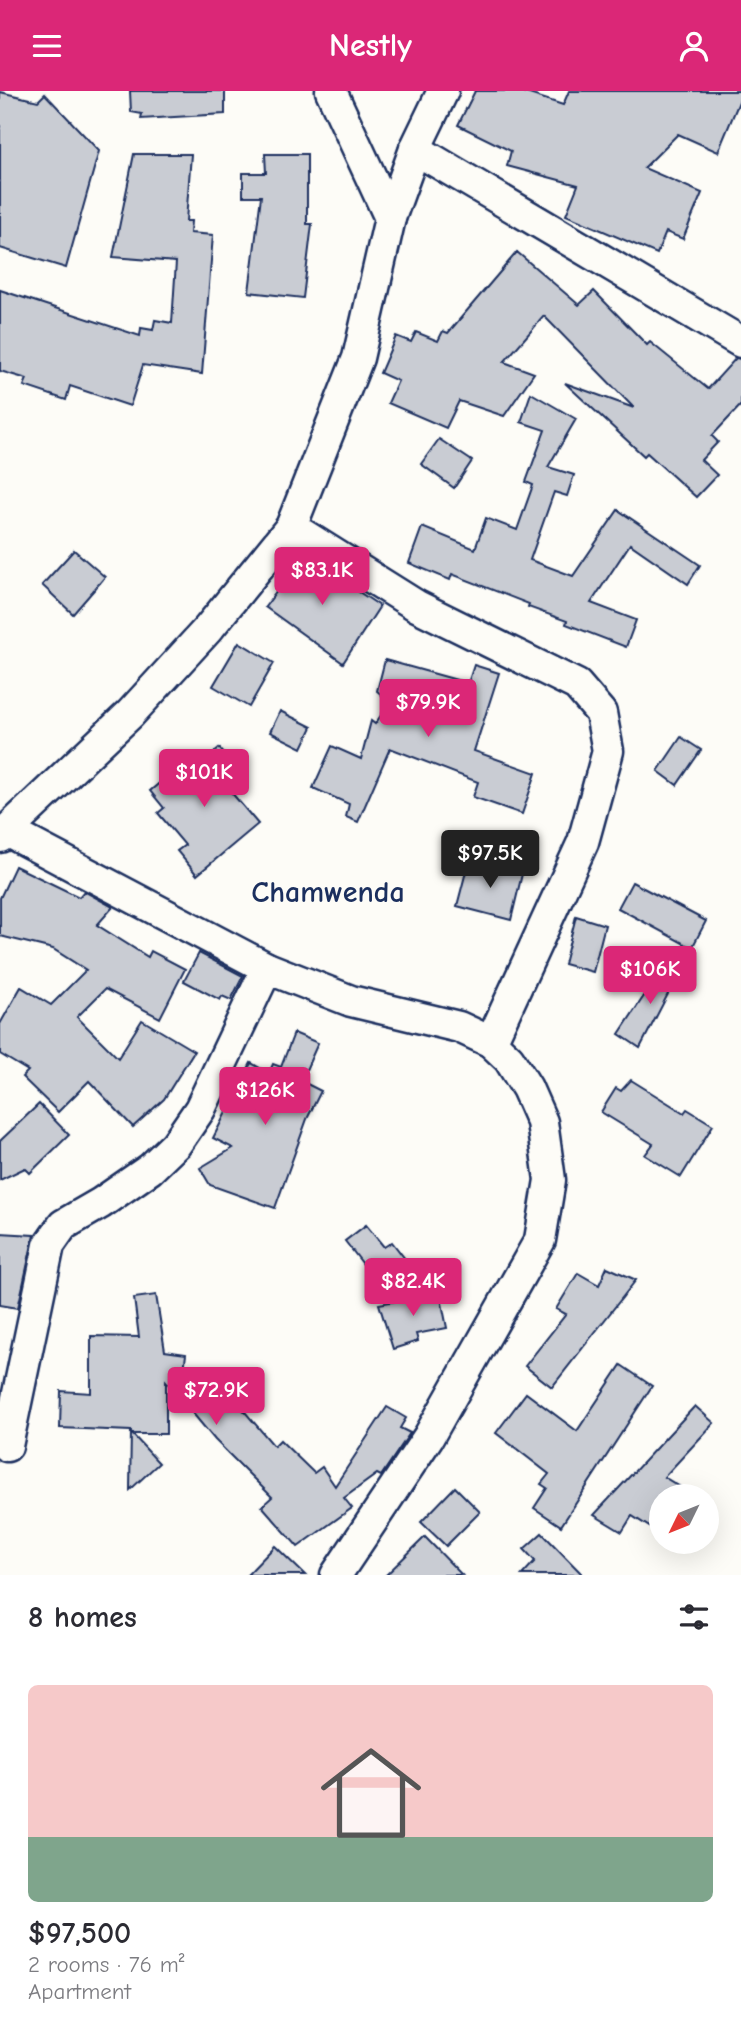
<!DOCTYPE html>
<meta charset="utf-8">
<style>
:root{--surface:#fff;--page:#f2f2f3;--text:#2b2b33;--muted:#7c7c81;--line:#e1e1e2;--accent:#db2777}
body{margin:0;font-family:"Comic Neue",sans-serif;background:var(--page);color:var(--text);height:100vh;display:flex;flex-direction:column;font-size:26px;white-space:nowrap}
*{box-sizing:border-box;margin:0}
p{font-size:23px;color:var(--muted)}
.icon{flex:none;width:38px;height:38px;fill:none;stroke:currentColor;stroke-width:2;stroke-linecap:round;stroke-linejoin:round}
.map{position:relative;height:1484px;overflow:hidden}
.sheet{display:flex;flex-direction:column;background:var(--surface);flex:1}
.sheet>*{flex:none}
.needle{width:46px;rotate:227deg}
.fabs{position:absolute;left:649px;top:1393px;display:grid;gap:14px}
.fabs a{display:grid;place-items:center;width:70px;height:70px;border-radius:50%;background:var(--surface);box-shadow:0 7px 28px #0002;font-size:35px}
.price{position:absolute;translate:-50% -60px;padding:0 16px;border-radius:7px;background:var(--accent);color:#fff;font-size:23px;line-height:46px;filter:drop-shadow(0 2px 4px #0008)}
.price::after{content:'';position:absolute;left:50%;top:42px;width:21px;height:16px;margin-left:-10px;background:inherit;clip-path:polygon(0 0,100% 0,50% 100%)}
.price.current{background:#222;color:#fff}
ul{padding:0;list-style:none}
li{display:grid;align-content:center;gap:14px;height:371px;padding:0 28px}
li+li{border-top:2px solid var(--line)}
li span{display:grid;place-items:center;height:217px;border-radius:10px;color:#555}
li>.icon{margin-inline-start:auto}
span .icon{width:126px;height:126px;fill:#fffc;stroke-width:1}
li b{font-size:30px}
h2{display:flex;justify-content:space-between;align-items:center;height:84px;padding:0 28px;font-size:30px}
header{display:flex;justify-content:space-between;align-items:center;height:91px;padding:0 28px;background:var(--accent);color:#fff;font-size:32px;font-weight:700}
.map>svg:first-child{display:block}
</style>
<header><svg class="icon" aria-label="menu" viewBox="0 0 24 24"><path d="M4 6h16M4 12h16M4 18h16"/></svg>Nestly<svg class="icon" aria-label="person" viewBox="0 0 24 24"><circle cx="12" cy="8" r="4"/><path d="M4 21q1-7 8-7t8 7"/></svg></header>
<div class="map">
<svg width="741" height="1484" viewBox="0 0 741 1484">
<rect width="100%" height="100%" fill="#fdfcf7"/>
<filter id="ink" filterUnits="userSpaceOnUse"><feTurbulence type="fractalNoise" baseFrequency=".0143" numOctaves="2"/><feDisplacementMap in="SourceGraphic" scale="14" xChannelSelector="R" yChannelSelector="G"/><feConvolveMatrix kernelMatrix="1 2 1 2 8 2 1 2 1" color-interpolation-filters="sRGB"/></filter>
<g filter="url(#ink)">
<!-- building -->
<g fill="#c9ccd3" stroke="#1b2f5e" stroke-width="2">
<path d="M 130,0 L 225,0 L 225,23 L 141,28 L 142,23 L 131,21 Z"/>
<path d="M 475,0 L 520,0 L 563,14 L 569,0 L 741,0 L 741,6 L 718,61 L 678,43 L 644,77 L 702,102 L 683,148 L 666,141 L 657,163 L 566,124 L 578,94 L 507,75 L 511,60 L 458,34 Z"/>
<path d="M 0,1 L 38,10 L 45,3 L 99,60 L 66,177 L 0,157 Z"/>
<path d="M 134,63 L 191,63 L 186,130 L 191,130 L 190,142 L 213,144 L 202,283 L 143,274 L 130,315 L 70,295 L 66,309 L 24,295 L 27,288 L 0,280 L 0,199 L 140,245 L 141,237 L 153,239 L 155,229 L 172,232 L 176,171 L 113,166 Z"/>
<path d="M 265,63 L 307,63 L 307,133 L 312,133 L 303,207 L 249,201 L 261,105 L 243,105 L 243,82 L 266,82 Z"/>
<path d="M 517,161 L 579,214 L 594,200 L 647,254 L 650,251 L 708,298 L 736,267 L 741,268 L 741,314 L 712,345 L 718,351 L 701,369 L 717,384 L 696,406 L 647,362 L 644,365 L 565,292 L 634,317 L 544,225 L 504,271 L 534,282 L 504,325 L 459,310 L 446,337 L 388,312 L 398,290 L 380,282 L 396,245 L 411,251 L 416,241 L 438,250 L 443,240 L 448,242 Z"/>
<path d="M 531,302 L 576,328 L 548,376 L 574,384 L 567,405 L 554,401 L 530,469 L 573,485 L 618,419 L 700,474 L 688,493 L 630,453 L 591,512 L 636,529 L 626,556 L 566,533 L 567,530 L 528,516 L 529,513 L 452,483 L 450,489 L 409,472 L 422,436 L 475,458 L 486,427 L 517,439 L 533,394 L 526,391 L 545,339 L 521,331 Z"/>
<path d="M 439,348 L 472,370 L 454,397 L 421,373 Z"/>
<path d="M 74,459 L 105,486 L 73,523 L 42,494 Z"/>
<path d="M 297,460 L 380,515 L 343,572 L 265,516 L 289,484 L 283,481 Z"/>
<path d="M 239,551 L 274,572 L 249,616 L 213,595 Z"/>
<path d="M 385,569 L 468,592 L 474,574 L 499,582 L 474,660 L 536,682 L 522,723 L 473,706 L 478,691 L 390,657 L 358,731 L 346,726 L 349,713 L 313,697 L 332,655 L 361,668 L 371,630 L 375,633 L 390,611 L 377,600 Z"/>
<path d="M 280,620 L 312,636 L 302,657 L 270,641 Z"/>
<path d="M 681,646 L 701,659 L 677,694 L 658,680 Z"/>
<path d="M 219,657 L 246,688 L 231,701 L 258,733 L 197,784 L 177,760 L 185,754 L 158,722 L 164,717 L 150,700 L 188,668 L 196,677 Z"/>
<path d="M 469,769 L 522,783 L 511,829 L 457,815 Z"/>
<path d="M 15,775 L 79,806 L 84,800 L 113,816 L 97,834 L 148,866 L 151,860 L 185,878 L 160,927 L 105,898 L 77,926 L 118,967 L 142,929 L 194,960 L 164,1008 L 133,1036 L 89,990 L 58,1021 L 22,986 L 28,980 L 0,963 L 0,933 L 21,896 L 51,914 L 86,879 L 53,858 L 0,845 L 0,807 Z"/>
<path d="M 632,791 L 706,830 L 692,857 L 618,817 Z"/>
<path d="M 576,825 L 605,834 L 593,881 L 564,873 Z"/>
<path d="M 199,862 L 243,885 L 231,909 L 222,905 L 220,909 L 184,890 Z"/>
<path d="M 667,870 L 681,878 L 640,957 L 619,943 Z"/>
<path d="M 294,942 L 318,952 L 301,990 L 321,1000 L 307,1028 L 275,1117 L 210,1094 L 200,1077 L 233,1057 L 213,1047 L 251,972 L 269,982 L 273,973 L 281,976 Z"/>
<path d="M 631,989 L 684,1022 L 687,1018 L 713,1034 L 681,1086 L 645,1064 L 653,1053 L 601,1021 L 616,997 L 621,1000 Z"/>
<path d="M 39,1013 L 69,1044 L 30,1082 L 25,1077 L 0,1089 L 0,1050 Z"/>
<path d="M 366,1134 L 384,1156 L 392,1151 L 409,1173 L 380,1195 L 345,1150 Z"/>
<path d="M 0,1142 L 34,1144 L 18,1217 L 0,1214 Z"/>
<path d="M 607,1176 L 636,1189 L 552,1296 L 525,1275 L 566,1223 L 556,1218 L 578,1182 L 599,1194 Z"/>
<path d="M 440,1202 L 447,1237 L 416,1243 L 418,1250 L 393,1258 L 379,1213 Z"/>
<path d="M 156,1204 L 165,1260 L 186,1263 L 183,1288 L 223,1295 L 274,1355 L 280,1349 L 314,1382 L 322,1376 L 335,1395 L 387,1316 L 406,1327 L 400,1337 L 410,1342 L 381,1385 L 377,1383 L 344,1407 L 352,1417 L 298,1456 L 262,1415 L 272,1406 L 215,1349 L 166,1290 L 166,1343 L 132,1343 L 159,1372 L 130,1399 L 131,1340 L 60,1337 L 61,1300 L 91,1302 L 91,1245 L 139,1246 L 134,1207 Z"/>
<path d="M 621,1274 L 652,1295 L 561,1435 L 534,1417 L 547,1397 L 541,1393 L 549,1383 L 496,1342 L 526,1302 L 577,1340 Z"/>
<path d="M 695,1315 L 714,1332 L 664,1386 L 695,1405 L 662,1405 L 662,1444 L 632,1425 L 622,1441 L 594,1424 Z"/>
<path d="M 455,1396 L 480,1421 L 446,1455 L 421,1431 Z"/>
<path d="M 542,1442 L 583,1484 L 522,1484 L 535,1470 L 524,1458 Z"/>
<path d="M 425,1446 L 462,1484 L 386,1484 Z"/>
<path d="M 275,1455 L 305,1484 L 247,1484 Z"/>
</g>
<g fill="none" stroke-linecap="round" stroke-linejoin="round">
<!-- minor casing -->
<g stroke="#1b2f5e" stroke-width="35">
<g id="minor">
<path d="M 415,58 L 741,251"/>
<path d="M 390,127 L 415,58 L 443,0"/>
<path d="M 291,436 L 417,515 L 577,594 L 601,622 L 608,660 L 583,751 L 491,951"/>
<path d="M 7,740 L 267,877 L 351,910 L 459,936 L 491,951 L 509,968 L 527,997 L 542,1031 L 550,1089 L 540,1149 L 429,1345 L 336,1484"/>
<path d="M 0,746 L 130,623 L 208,538 L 291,436 L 358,267 L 390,127 L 331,0"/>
<path d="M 7,1355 L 49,1154 L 63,1134 L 101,1112 L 150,1078 L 176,1053 L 200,1018 L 267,877"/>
</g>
</g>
<!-- minor -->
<use href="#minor" stroke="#fdfcf7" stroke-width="30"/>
</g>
</g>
<g text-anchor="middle" stroke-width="7" stroke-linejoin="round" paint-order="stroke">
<!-- quarter labels -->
<g font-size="30" font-weight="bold" fill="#1b2f5e" stroke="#fdfcf7">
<text x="328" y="811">Chamwenda</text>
</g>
</g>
</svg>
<div class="fabs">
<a><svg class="needle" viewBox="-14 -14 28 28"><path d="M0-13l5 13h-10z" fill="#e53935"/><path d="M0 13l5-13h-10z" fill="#7c7c81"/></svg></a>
</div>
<b class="price" style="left:322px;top:516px">$83.1K</b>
<b class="price" style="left:428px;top:648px">$79.9K</b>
<b class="price" style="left:204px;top:718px">$101K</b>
<b class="price current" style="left:490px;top:799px">$97.5K</b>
<b class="price" style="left:650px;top:915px">$106K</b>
<b class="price" style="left:265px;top:1036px">$126K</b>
<b class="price" style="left:413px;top:1227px">$82.4K</b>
<b class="price" style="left:216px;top:1336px">$72.9K</b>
</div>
<section class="sheet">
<h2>8 homes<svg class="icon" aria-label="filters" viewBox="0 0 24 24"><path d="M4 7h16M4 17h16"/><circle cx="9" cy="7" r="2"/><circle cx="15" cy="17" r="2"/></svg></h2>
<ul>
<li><span style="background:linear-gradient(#f6c9c9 70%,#7fa58c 0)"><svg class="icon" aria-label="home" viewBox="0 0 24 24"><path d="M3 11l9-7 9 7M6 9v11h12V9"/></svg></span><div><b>$97,500</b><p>2 rooms · 76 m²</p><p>Apartment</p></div></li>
</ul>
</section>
